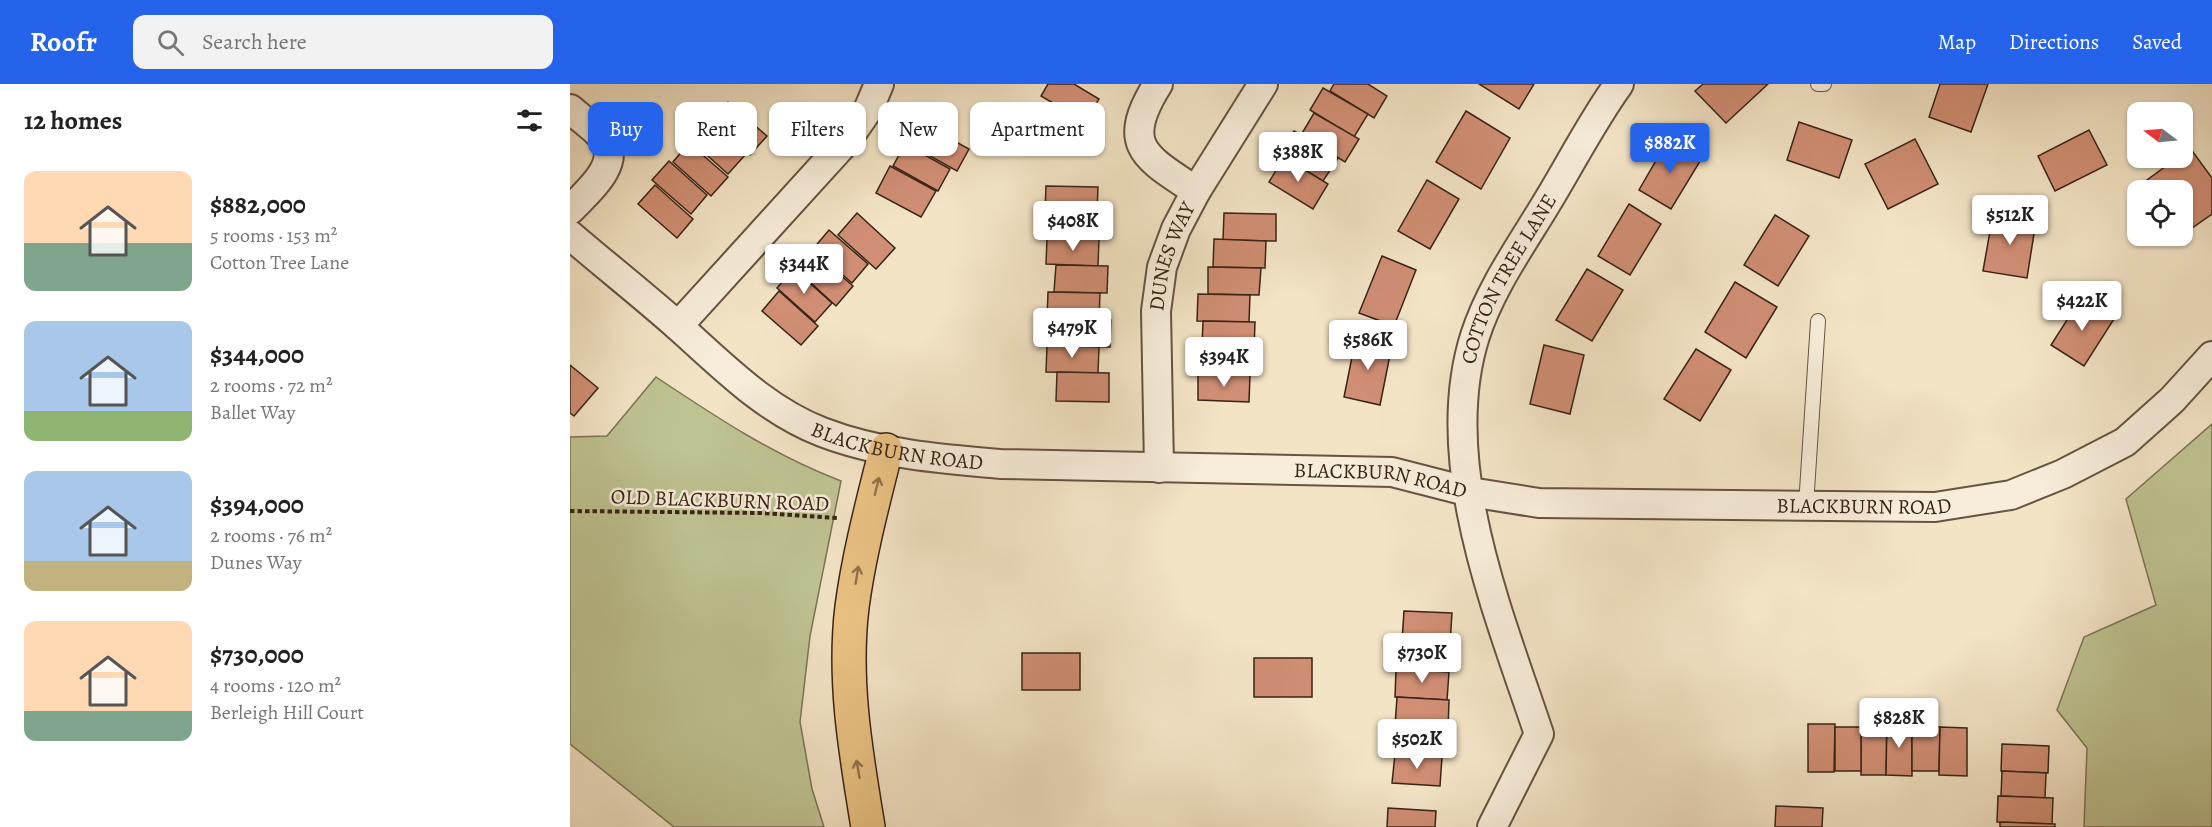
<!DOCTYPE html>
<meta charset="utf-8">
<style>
:root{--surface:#fff;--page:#f2f2f2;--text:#222;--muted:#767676;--accent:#2563eb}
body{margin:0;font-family:Alegreya,serif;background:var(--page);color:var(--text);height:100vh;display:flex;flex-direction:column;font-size:22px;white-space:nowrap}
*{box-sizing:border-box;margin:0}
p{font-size:20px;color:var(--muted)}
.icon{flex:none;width:33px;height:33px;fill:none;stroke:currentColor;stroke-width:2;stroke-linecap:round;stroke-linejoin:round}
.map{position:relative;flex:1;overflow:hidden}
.drawer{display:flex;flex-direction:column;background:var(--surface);width:570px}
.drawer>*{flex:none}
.guide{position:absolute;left:18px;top:18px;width:570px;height:54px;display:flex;gap:12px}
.needle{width:39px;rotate:286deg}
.tools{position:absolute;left:1557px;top:18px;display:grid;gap:12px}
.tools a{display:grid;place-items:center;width:66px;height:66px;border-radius:12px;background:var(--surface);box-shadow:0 2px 4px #0004;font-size:30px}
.price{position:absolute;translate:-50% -51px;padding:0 14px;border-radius:6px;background:#fff;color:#222;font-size:20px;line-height:39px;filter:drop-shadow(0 2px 3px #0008)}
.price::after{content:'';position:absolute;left:50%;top:36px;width:18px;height:14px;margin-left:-9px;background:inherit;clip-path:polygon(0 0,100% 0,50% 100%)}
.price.selected{background:var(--accent);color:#fff}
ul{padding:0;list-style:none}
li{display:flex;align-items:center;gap:18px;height:150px;padding:0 24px}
li span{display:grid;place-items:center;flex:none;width:168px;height:120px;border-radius:12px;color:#555}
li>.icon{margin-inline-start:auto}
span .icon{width:72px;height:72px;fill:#fffc;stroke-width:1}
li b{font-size:26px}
h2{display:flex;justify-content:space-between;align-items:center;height:72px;padding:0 24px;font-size:26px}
.pill{padding:0 21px;border-radius:12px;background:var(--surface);box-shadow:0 2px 4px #0004;font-size:21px;line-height:54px}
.pill.selected{background:var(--accent);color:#fff}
header{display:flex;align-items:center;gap:36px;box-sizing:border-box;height:84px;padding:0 30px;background:var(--accent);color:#fff}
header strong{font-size:28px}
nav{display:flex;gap:33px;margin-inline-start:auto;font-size:21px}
.search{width:420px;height:54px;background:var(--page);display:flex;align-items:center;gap:15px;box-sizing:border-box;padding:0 21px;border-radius:12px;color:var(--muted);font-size:22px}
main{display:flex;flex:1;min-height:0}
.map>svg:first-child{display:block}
</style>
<header>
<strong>Roofr</strong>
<div class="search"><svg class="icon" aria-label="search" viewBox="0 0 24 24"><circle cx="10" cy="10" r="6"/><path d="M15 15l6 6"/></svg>Search here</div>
<nav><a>Map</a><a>Directions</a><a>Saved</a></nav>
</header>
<main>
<section class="drawer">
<h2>12 homes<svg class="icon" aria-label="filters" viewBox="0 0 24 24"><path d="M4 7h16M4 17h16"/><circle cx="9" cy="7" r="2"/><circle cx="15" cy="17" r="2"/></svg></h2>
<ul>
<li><span style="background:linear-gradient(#ffd9b3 60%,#7fa58c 0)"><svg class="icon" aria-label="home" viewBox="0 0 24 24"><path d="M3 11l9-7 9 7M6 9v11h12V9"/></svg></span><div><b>$882,000</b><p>5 rooms · 153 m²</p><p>Cotton Tree Lane</p></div></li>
<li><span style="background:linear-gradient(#a9c7e8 75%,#8fb573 0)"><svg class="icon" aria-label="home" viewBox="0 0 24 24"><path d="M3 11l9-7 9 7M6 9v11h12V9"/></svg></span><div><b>$344,000</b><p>2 rooms · 72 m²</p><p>Ballet Way</p></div></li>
<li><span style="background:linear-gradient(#a9c7e8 75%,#c2b280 0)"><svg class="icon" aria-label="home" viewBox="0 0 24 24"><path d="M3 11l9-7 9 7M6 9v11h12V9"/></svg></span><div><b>$394,000</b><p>2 rooms · 76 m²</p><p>Dunes Way</p></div></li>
<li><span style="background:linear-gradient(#ffd9b3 75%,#7fa58c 0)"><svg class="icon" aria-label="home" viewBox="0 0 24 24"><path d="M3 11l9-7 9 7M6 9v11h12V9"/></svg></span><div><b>$730,000</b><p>4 rooms · 120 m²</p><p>Berleigh Hill Court</p></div></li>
</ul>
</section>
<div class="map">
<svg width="1642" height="743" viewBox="0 0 1642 743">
<rect width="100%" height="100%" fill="#f3e4c6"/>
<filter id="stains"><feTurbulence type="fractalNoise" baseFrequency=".00333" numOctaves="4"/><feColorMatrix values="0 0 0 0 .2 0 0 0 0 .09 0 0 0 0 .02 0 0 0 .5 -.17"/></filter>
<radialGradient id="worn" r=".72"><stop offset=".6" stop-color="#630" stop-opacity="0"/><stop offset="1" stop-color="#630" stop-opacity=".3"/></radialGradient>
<!-- green -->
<g fill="#bfc392" stroke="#7c7354" stroke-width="1.5">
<path d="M 86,293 C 146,333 203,371 271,397 L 240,552 L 230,638 L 242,705 L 254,743 L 104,743 L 0,660 L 0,353 L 37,352 Z"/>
<path d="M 1642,340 L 1642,743 L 1514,743 L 1517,664 L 1487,626 L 1514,553 L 1586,521 L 1556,415 Z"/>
</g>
<!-- building -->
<g fill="#d08e74" stroke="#392315" stroke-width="1.5">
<path d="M 478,0 L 504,0 L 529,15 L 515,38 L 471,12 Z"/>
<path d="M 764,0 L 798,0 L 817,12 L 804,34 L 760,7 Z"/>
<path d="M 909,0 L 964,0 L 949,25 Z"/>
<path d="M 1133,0 L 1198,0 L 1156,39 L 1125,7 Z"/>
<path d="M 1370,0 L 1418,0 L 1401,48 L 1359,33 Z"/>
<path d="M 753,4 L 798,30 L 784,53 L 740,26 Z"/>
<path d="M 158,18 L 197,52 L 180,71 L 142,37 Z"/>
<path d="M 481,18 L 525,45 L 511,68 L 467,41 Z"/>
<path d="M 896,27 L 940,54 L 911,105 L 866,78 Z"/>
<path d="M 744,29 L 789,55 L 775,78 L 731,51 Z"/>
<path d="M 137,37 L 175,71 L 158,90 L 120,56 Z"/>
<path d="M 1229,38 L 1282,56 L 1269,94 L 1217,76 Z"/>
<path d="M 354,40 L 399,65 L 387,87 L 342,62 Z"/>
<path d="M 1519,46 L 1537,81 L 1485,107 L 1468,72 Z"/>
<path d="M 724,47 L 768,74 L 753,97 L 709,71 Z"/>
<path d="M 1099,54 L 1132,74 L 1101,125 L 1069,106 Z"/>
<path d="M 1345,55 L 1368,100 L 1318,125 L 1295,80 Z"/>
<path d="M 119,59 L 158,93 L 141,112 L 103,78 Z"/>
<path d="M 335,60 L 380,85 L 368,107 L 323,82 Z"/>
<path d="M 1620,64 L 1642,94 L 1642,130 L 1612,151 L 1612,106 L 1578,106 L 1573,99 L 1607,74 L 1612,74 L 1612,70 Z"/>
<path d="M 714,73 L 758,100 L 743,125 L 699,98 Z"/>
<path d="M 99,77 L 137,111 L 121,130 L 82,96 Z"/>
<path d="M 320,82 L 366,107 L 351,133 L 306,109 Z"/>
<path d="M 857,96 L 889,115 L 860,165 L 828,147 Z"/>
<path d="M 85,101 L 123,135 L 107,154 L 68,120 Z"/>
<path d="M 476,102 L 528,103 L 527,129 L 475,127 Z"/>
<path d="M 1059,120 L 1091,140 L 1060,191 L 1028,172 Z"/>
<path d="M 485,128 L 537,129 L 536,155 L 484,154 Z"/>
<path d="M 287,129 L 325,164 L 306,185 L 268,151 Z"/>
<path d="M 654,129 L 706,130 L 706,157 L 653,156 Z"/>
<path d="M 1423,130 L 1466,137 L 1457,194 L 1413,187 Z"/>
<path d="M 1205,131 L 1239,152 L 1208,202 L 1174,181 Z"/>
<path d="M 259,146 L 298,180 L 282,199 L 243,165 Z"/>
<path d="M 477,154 L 529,155 L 528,182 L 476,180 Z"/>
<path d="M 644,155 L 696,157 L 695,184 L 643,183 Z"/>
<path d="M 244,168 L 283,202 L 266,222 L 228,187 Z"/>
<path d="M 812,172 L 846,186 L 824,242 L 789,229 Z"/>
<path d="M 486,181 L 538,182 L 537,209 L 484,208 Z"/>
<path d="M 638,183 L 691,184 L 689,211 L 638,210 Z"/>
<path d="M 224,185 L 262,219 L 245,238 L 207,204 Z"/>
<path d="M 1017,185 L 1053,206 L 1022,257 L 986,236 Z"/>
<path d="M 1165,198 L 1207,223 L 1176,274 L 1135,248 Z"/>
<path d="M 209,207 L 248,242 L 231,261 L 192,227 Z"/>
<path d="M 478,208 L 530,209 L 529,236 L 477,235 Z"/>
<path d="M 628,210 L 680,211 L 679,238 L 627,237 Z"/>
<path d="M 1511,214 L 1544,235 L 1514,282 L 1481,261 Z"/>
<path d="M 489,235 L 541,236 L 540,263 L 488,262 Z"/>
<path d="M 633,237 L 685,238 L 684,265 L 632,263 Z"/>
<path d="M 786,253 L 822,261 L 810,321 L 774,313 Z"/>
<path d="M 477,261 L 529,263 L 528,289 L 476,288 Z"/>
<path d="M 974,261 L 1014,271 L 1000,330 L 960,320 Z"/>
<path d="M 624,263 L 676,264 L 675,291 L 623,290 Z"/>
<path d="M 1126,265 L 1161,286 L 1130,337 L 1094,315 Z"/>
<path d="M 0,281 L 28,304 L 4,332 L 0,329 Z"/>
<path d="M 487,288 L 539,289 L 539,318 L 486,317 Z"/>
<path d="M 628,290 L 680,291 L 679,318 L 628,316 Z"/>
<path d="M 834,527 L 882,529 L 880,560 L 832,557 Z"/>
<path d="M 824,556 L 876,560 L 874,588 L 822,585 Z"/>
<rect x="452" y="569" width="58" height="37"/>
<rect x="684" y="574" width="58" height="39"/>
<path d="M 826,585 L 879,588 L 877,616 L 825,613 Z"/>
<path d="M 827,613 L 879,616 L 878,646 L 825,642 Z"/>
<path d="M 1291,637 L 1317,638 L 1316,691 L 1291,691 Z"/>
<path d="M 1342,637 L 1342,692 L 1316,691 L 1317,638 Z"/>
<path d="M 1238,640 L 1265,640 L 1264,688 L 1238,688 Z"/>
<path d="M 822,642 L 874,646 L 872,673 L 820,669 Z"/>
<rect x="1265" y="643" width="26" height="44"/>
<path d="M 1342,643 L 1370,643 L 1369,687 L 1342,687 Z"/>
<path d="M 1370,643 L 1397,644 L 1397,692 L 1369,691 Z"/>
<path d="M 1432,660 L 1479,662 L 1478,689 L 1431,687 Z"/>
<path d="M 825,670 L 872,673 L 870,702 L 822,699 Z"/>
<path d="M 1432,687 L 1476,689 L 1475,714 L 1431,712 Z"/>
<path d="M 1428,712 L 1483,714 L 1482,740 L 1427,738 Z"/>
<path d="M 1206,722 L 1253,724 L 1252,743 L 1205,743 Z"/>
<path d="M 818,724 L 866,727 L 865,743 L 817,743 Z"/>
<path d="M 1430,738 L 1485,740 L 1485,743 L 1430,743 Z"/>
</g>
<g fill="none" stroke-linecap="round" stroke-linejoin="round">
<!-- lane casing -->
<g stroke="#685341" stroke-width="16">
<g id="lane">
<path d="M 1248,0 L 1254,0"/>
<path d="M 1236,422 L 1248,237"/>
</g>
</g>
<!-- street casing -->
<g stroke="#685341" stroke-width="32">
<g id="street">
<path d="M 588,0 C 549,62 575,73 626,107"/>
<path d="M 0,25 C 10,34 24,43 33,54 C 53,80 16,109 0,126"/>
<path id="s1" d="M 0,151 C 36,182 73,211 109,243 C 153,282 195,326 252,348 C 309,370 371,375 431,380 L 822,388 L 900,408 L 969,419 L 1365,423 L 1441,411 L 1493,390 L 1555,358 L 1602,316 L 1642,272"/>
<path d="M 108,242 L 277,56 L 299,24 L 309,0"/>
<path id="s2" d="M 589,384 L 586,227 L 592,183 L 606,145 L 626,107 L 693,0"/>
<path id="s3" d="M 922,743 L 969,650 C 929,530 865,378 905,252 C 920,205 950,163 976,120 C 1000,81 1022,37 1049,0"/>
</g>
</g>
<!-- highway casing -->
<g stroke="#392315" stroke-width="36">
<path id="highway" d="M 298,743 C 286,670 273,597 282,523 C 289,470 303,418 316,366"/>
</g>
<!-- path -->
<path stroke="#392315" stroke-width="4" stroke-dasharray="4.5 3" stroke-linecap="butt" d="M 0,427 L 190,429 L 268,434"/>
<!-- lane -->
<use href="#lane" stroke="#f7edda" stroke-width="14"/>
<!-- street -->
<use href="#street" stroke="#f7edda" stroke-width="28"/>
<!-- highway -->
<use href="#highway" stroke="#eac283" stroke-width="33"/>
</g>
<!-- one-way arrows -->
<defs><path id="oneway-shaft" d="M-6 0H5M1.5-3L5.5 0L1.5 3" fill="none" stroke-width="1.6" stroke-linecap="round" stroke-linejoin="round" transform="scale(1.5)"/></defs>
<g stroke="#92724c">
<use href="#oneway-shaft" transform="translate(307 402) rotate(-76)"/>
<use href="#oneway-shaft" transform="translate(287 491) rotate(-81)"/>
<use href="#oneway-shaft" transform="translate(288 685) rotate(-100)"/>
</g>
<g text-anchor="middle" stroke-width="5" stroke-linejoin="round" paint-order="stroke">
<!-- street labels -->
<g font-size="21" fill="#392315" stroke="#f7edda">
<text dy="7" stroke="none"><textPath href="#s2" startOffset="214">DUNES WAY</textPath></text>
<text dy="7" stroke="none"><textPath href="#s3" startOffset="580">COTTON TREE LANE</textPath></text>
<text dy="7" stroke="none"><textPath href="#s1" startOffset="398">BLACKBURN ROAD</textPath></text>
<text dy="7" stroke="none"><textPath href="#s1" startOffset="884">BLACKBURN ROAD</textPath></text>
<text transform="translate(150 416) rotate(2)" y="7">OLD BLACKBURN ROAD</text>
<text dy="7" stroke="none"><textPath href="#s1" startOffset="1370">BLACKBURN ROAD</textPath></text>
</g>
</g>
<rect width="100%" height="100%" filter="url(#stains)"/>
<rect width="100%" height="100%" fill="url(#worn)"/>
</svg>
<div class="tools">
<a><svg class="needle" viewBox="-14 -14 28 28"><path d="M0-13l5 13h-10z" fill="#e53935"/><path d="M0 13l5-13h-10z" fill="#767676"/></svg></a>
<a><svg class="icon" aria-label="locate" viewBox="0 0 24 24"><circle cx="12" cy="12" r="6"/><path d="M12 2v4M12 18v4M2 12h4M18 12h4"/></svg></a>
</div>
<b class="price selected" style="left:1100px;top:90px">$882K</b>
<b class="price" style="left:728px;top:99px">$388K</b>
<b class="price" style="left:1440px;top:162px">$512K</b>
<b class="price" style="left:503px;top:168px">$408K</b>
<b class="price" style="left:234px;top:211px">$344K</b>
<b class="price" style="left:1512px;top:248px">$422K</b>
<b class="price" style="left:502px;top:275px">$479K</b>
<b class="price" style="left:798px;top:287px">$586K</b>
<b class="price" style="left:654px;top:304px">$394K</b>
<b class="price" style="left:852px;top:600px">$730K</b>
<b class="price" style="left:1329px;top:665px">$828K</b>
<b class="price" style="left:847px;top:686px">$502K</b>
<div class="guide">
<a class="pill selected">Buy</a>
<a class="pill">Rent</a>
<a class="pill">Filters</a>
<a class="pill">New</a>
<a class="pill">Apartment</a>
</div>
</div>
</main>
